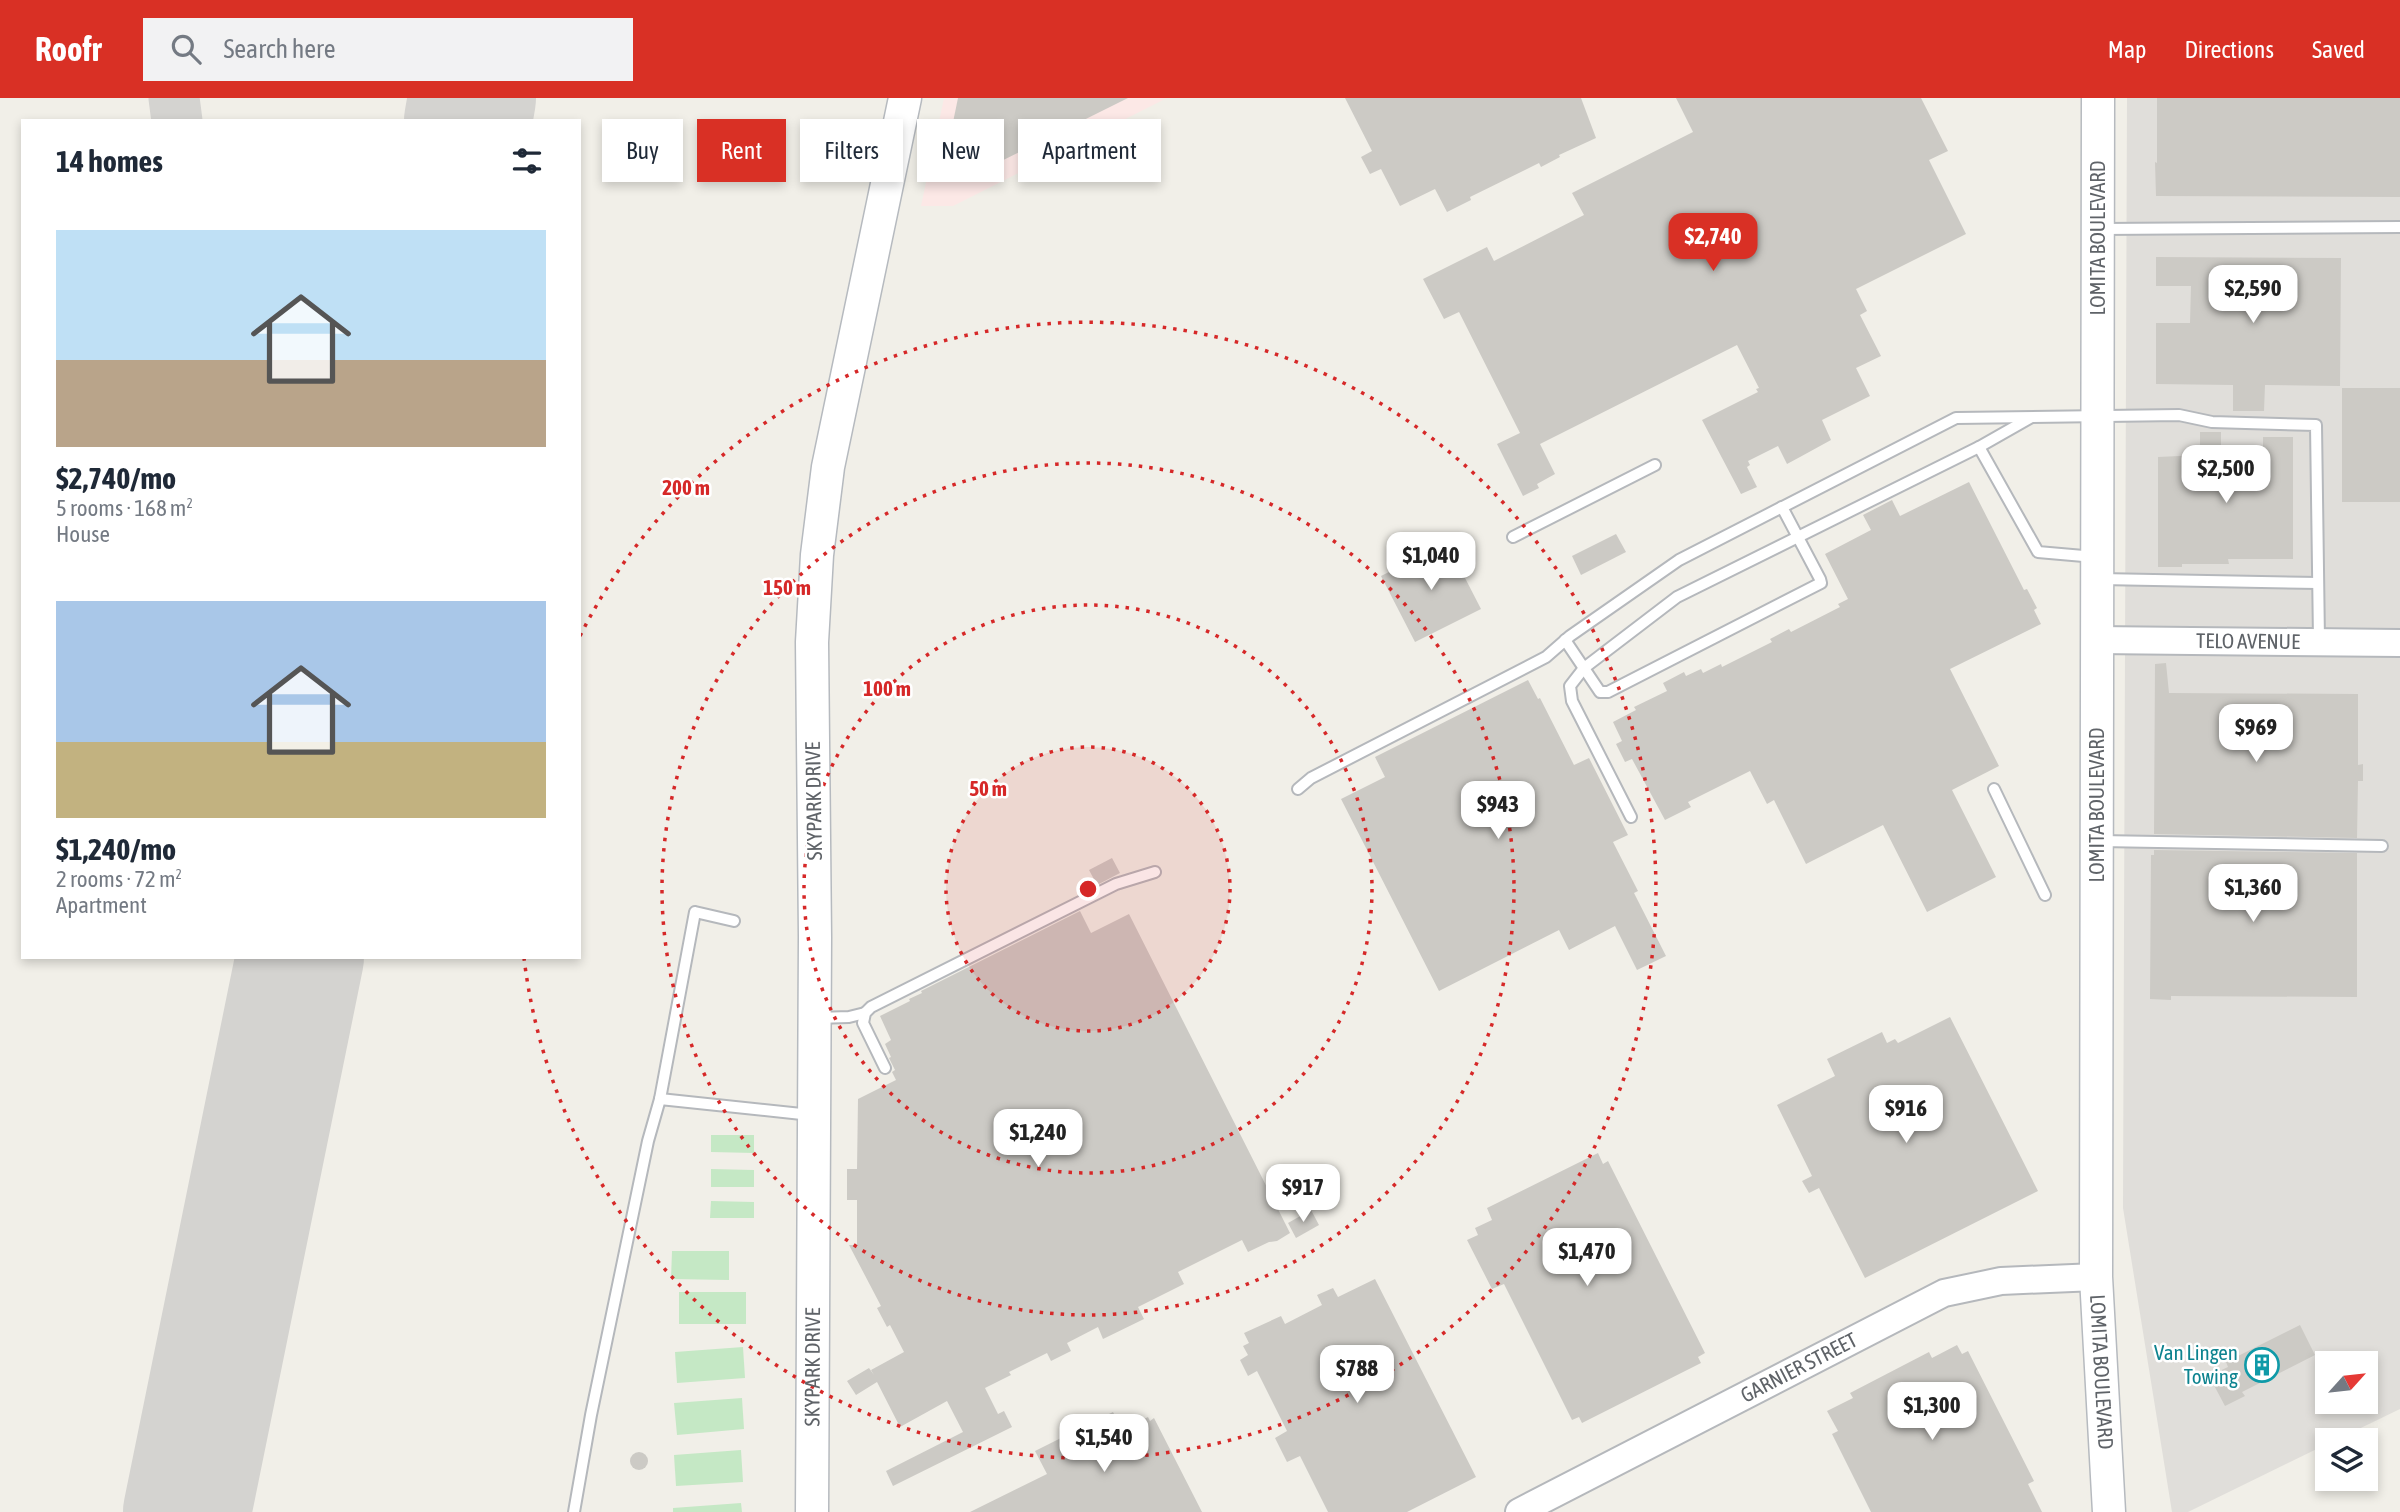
<!DOCTYPE html>
<meta charset="utf-8">
<style>
:root{--surface:#fff;--page:#f2f2f3;--text:#1f2937;--muted:#747a83;--accent:#d93025}
body{margin:0;font-family:"Asap Condensed",sans-serif;background:var(--page);color:var(--text);height:100vh;display:flex;flex-direction:column;font-size:26px;white-space:nowrap}
*{box-sizing:border-box;margin:0}
p{font-size:23px;color:var(--muted)}
.icon{flex:none;width:38px;height:38px;fill:none;stroke:currentColor;stroke-width:2;stroke-linecap:round;stroke-linejoin:round}
.map{position:relative;flex:1;overflow:hidden}
.panel{position:absolute;left:21px;top:21px;width:560px;height:840px;display:flex;flex-direction:column;background:var(--surface);border-radius:0px;box-shadow:0 4px 10px #0003}
.panel>*{flex:none}
.top-card{position:absolute;left:602px;top:21px;width:665px;height:63px;display:flex;gap:14px}
.needle{width:46px;rotate:63deg}
.tools{position:absolute;left:2315px;top:1253px;display:grid;gap:14px}
.tools a{display:grid;place-items:center;width:63px;height:63px;border-radius:0px;background:var(--surface);box-shadow:0 4px 10px #0003;font-size:35px}
.price{position:absolute;translate:-50% -60px;padding:0 16px;border-radius:14px;background:#fff;color:#222;font-size:23px;line-height:46px;filter:drop-shadow(0 2px 4px #0008)}
.price::after{content:'';position:absolute;left:50%;top:42px;width:21px;height:16px;margin-left:-10px;background:inherit;clip-path:polygon(0 0,100% 0,50% 100%)}
.price.selected{background:var(--accent);color:#fff}
ul{padding:0;list-style:none}
li{display:grid;align-content:center;gap:14px;height:371px;padding:0 35px}
li span{display:grid;place-items:center;height:217px;border-radius:0px;color:#555}
li>.icon{margin-inline-start:auto}
span .icon{width:126px;height:126px;fill:#fffc;stroke-width:1}
li b{font-size:30px}
h2{display:flex;justify-content:space-between;align-items:center;height:84px;padding:0 35px;font-size:30px}
.tag{padding:0 24px;border-radius:0px;background:var(--surface);box-shadow:0 4px 10px #0003;font-size:24px;line-height:63px}
.tag.selected{background:var(--accent);color:#fff}
header{display:flex;align-items:center;gap:42px;box-sizing:border-box;height:98px;padding:0 35px;background:var(--accent);color:#fff}
header strong{font-size:33px}
nav{display:flex;gap:38px;margin-inline-start:auto;font-size:24px}
.search{width:490px;height:63px;background:var(--page);display:flex;align-items:center;gap:18px;box-sizing:border-box;padding:0 24px;border-radius:0px;color:var(--muted);font-size:26px}
.map>svg:first-child{display:block}
</style>
<header>
<strong>Roofr</strong>
<div class="search"><svg class="icon" aria-label="search" viewBox="0 0 24 24"><circle cx="10" cy="10" r="6"/><path d="M15 15l6 6"/></svg>Search here</div>
<nav><a>Map</a><a>Directions</a><a>Saved</a></nav>
</header>
<div class="map">
<svg width="2400" height="1414" viewBox="0 0 2400 1414">
<rect width="100%" height="100%" fill="#f1efe8"/>
<!-- industrial -->
<path fill="#e0deda" fill-rule="evenodd" d="M 2127,0 L 2400,0 L 2400,1311 L 2336,1342 L 2328,1342 L 2327,1346 L 2188,1414 L 2172,1414 L 2123,1110 ZM 2328,1265 L 2366,1265 L 2366,1304 L 2328,1304 Z"/>
<!-- medical -->
<path fill="#fce8e6" d="M 944,0 L 1167,0 L 953,108 L 921,108 Z"/>
<!-- green -->
<g fill="#c5e8c5">
<path d="M 711,1037 L 754,1037 L 754,1055 L 711,1054 Z"/>
<path d="M 711,1071 L 754,1072 L 754,1089 L 711,1089 Z"/>
<path d="M 711,1103 L 754,1104 L 754,1120 L 710,1120 Z"/>
<path d="M 672,1153 L 729,1153 L 729,1182 L 671,1181 Z"/>
<rect x="679" y="1194" width="67" height="32"/>
<path d="M 743,1249 L 745,1280 L 677,1285 L 675,1254 Z"/>
<path d="M 742,1300 L 744,1331 L 677,1337 L 674,1305 Z"/>
<path d="M 741,1352 L 743,1384 L 676,1388 L 674,1357 Z"/>
<path d="M 741,1405 L 742,1414 L 673,1414 L 673,1410 Z"/>
</g>
<g fill="none" stroke-linecap="round" stroke-linejoin="round">
<!-- taxiway -->
<g stroke="#d4d3d0" stroke-width="51">
<path d="M 174,0 L 177,23"/>
<path d="M 295,859 L 297,873"/>
</g>
<!-- runway -->
<g stroke="#d4d3d0" stroke-width="128">
<path d="M 468,23 L 472,0"/>
<path d="M 187,1414 L 300,859"/>
</g>
</g>
<!-- building -->
<g fill="#cccac5">
<path d="M 958,0 L 1128,0 L 959,84 L 946,58 Z"/>
<path d="M 1345,0 L 1581,0 L 1596,40 L 1559,57 L 1560,59 L 1541,69 L 1539,65 L 1470,99 L 1471,102 L 1447,114 L 1435,91 L 1400,108 L 1381,71 L 1370,76 L 1361,59 L 1372,53 Z"/>
<path d="M 1676,0 L 1921,0 L 1948,53 L 1929,62 L 1966,136 L 1856,191 L 1867,213 L 1860,217 L 1881,258 L 1856,270 L 1870,298 L 1822,322 L 1831,342 L 1800,359 L 1787,366 L 1778,348 L 1748,363 L 1750,367 L 1747,369 L 1757,389 L 1741,396 L 1702,322 L 1758,294 L 1756,291 L 1759,290 L 1737,247 L 1540,346 L 1555,376 L 1537,386 L 1539,390 L 1523,398 L 1497,346 L 1520,335 L 1459,214 L 1444,221 L 1423,181 L 1487,149 L 1494,163 L 1584,117 L 1572,95 L 1693,34 Z"/>
<path d="M 2157,0 L 2400,0 L 2400,99 L 2156,98 L 2155,64 L 2157,65 Z"/>
<path d="M 2156,159 L 2341,160 L 2340,288 L 2265,287 L 2264,313 L 2233,313 L 2233,287 L 2156,286 L 2156,225 L 2190,225 L 2191,188 L 2156,188 Z"/>
<rect x="2342" y="290" width="58" height="114"/>
<path d="M 2200,334 L 2221,334 L 2221,357 L 2263,358 L 2263,339 L 2293,339 L 2293,461 L 2228,461 L 2229,466 L 2182,466 L 2182,469 L 2158,469 L 2158,359 L 2200,357 Z"/>
<path d="M 1969,384 L 2024,492 L 2027,491 L 2037,510 L 2034,512 L 2041,526 L 1950,571 L 1999,668 L 1952,692 L 1996,779 L 1927,814 L 1883,727 L 1806,766 L 1774,702 L 1767,706 L 1750,673 L 1688,704 L 1691,709 L 1665,722 L 1632,661 L 1625,664 L 1616,646 L 1622,643 L 1613,624 L 1636,612 L 1634,609 L 1667,593 L 1663,585 L 1684,574 L 1686,578 L 1701,571 L 1703,575 L 1721,566 L 1722,569 L 1772,544 L 1770,541 L 1789,531 L 1791,534 L 1840,509 L 1838,506 L 1848,501 L 1825,456 L 1871,432 L 1863,417 L 1892,402 L 1900,418 Z"/>
<path d="M 1616,436 L 1626,454 L 1581,477 L 1572,458 Z"/>
<path d="M 1447,445 L 1481,511 L 1415,544 L 1381,478 Z"/>
<path d="M 2166,565 L 2169,595 L 2358,596 L 2358,667 L 2363,666 L 2363,683 L 2358,683 L 2357,740 L 2154,736 L 2155,566 Z"/>
<path d="M 1528,582 L 1538,601 L 1540,600 L 1574,667 L 1589,660 L 1628,737 L 1613,744 L 1638,793 L 1634,795 L 1666,858 L 1637,872 L 1615,828 L 1569,852 L 1559,832 L 1439,893 L 1341,701 L 1385,679 L 1375,659 Z"/>
<path d="M 2154,752 L 2357,755 L 2357,899 L 2171,898 L 2171,902 L 2150,901 L 2151,757 L 2154,757 Z"/>
<path d="M 1112,760 L 1120,775 L 1097,787 L 1089,772 Z"/>
<path d="M 1080,813 L 1091,835 L 1129,816 L 1290,1135 L 1277,1143 L 1269,1144 L 1248,1154 L 1242,1142 L 1178,1174 L 1184,1186 L 1138,1209 L 1144,1221 L 1103,1241 L 1098,1229 L 1067,1245 L 1071,1253 L 1051,1263 L 1047,1255 L 1009,1274 L 1011,1277 L 985,1290 L 998,1316 L 1004,1313 L 1012,1329 L 893,1388 L 886,1373 L 963,1334 L 947,1303 L 900,1329 L 877,1284 L 856,1297 L 847,1283 L 869,1270 L 874,1277 L 871,1272 L 904,1254 L 890,1227 L 887,1229 L 877,1210 L 881,1208 L 849,1147 L 857,1147 L 857,1102 L 847,1102 L 847,1071 L 857,1071 L 858,1001 L 896,982 L 892,974 L 895,972 L 889,960 L 891,959 L 885,946 L 891,942 L 880,918 L 910,903 L 909,901 L 922,895 L 921,893 Z"/>
<path d="M 1950,919 L 2038,1093 L 1865,1180 L 1819,1090 L 1809,1095 L 1802,1083 L 1812,1078 L 1777,1007 L 1835,978 L 1827,961 L 1882,934 L 1887,945 L 1895,941 L 1898,945 Z"/>
<path d="M 1598,1055 L 1603,1066 L 1608,1063 L 1705,1255 L 1698,1259 L 1701,1265 L 1582,1325 L 1579,1319 L 1572,1322 L 1504,1186 L 1492,1191 L 1467,1142 L 1478,1137 L 1475,1130 L 1492,1122 L 1487,1110 Z"/>
<path d="M 1311,1112 L 1319,1127 L 1296,1140 L 1288,1125 Z"/>
<path d="M 1375,1181 L 1476,1379 L 1407,1414 L 1328,1414 L 1300,1358 L 1287,1364 L 1275,1340 L 1287,1333 L 1257,1273 L 1248,1278 L 1240,1262 L 1248,1257 L 1243,1248 L 1249,1245 L 1244,1235 L 1281,1218 L 1285,1226 L 1322,1207 L 1317,1197 L 1333,1190 L 1338,1199 Z"/>
<path d="M 2300,1227 L 2315,1257 L 2242,1294 L 2245,1298 L 2225,1308 L 2209,1278 L 2228,1269 L 2226,1264 Z"/>
<path d="M 1957,1247 L 1962,1256 L 1968,1253 L 2034,1383 L 2028,1386 L 2042,1414 L 1871,1414 L 1832,1336 L 1838,1333 L 1827,1313 L 1853,1300 L 1850,1295 L 1929,1254 L 1932,1260 Z"/>
<path d="M 1113,1314 L 1122,1332 L 1148,1319 L 1150,1323 L 1154,1320 L 1202,1414 L 970,1414 L 1047,1376 L 1035,1353 Z"/>
<circle cx="639" cy="1363" r="9"/>
</g>
<g fill="none" stroke-linecap="round" stroke-linejoin="round">
<!-- service casing -->
<g stroke="#b5b8bc" stroke-width="14">
<g id="service">
<path d="M 2101,131 L 2400,129"/>
<path d="M 1979,349 L 2038,454 L 2095,459"/>
<path d="M 1513,439 L 1655,367"/>
<path d="M 2100,481 L 2318,485"/>
<path d="M 1565,542 L 1600,594 L 1608,594 L 1817,487 L 1821,485 L 1820,481 L 1782,409"/>
<path d="M 1298,691 L 1311,680 L 1546,559 L 1570,538 L 1679,462 L 1956,320 L 2179,317 L 2212,324 L 2316,327 L 2319,542"/>
<path d="M 1994,691 L 2045,797"/>
<path d="M 1631,719 L 1572,603 L 1570,588 L 1584,570 L 1677,499 L 1979,349 L 2030,320"/>
<path d="M 2100,743 L 2382,748"/>
<path d="M 816,920 L 849,919 L 865,915"/>
<path d="M 885,970 L 863,925 L 865,915 L 871,909 L 1116,786 L 1155,774"/>
<path d="M 660,1001 L 695,814 L 734,823"/>
<path d="M 574,1414 L 591,1317 L 648,1043 L 660,1001 L 811,1017"/>
</g>
</g>
<!-- tertiary casing -->
<g stroke="#b5b8bc" stroke-width="30">
<g id="tertiary">
<path id="s1" d="M 2096,542 L 2400,545"/>
<path id="s2" d="M 1519,1414 L 1944,1195 L 2001,1183 L 2096,1179"/>
</g>
</g>
<!-- secondary casing -->
<g stroke="#b6babf" stroke-width="35">
<g id="secondary">
<path id="s3" d="M 2098,0 L 2096,1179 L 2109,1414"/>
<path id="s4" d="M 812,1414 L 815,839 L 812,544 L 817,457 L 828,369 L 905,0"/>
</g>
</g>
<!-- service -->
<use href="#service" stroke="#fff" stroke-width="10"/>
<!-- tertiary -->
<use href="#tertiary" stroke="#fff" stroke-width="26"/>
<!-- secondary -->
<use href="#secondary" stroke="#fff" stroke-width="32"/>
</g>
<!-- distance rings -->
<circle cx="1088" cy="791" r="142" fill="#d62828" fill-opacity=".12"/>
<g fill="none" stroke="#d62828" stroke-width="3.5" stroke-dasharray="3.5 7">
<circle cx="1088" cy="791" r="142"/>
<circle cx="1088" cy="791" r="284"/>
<circle cx="1088" cy="791" r="426"/>
<path d="M580 538A568 568 0 1 1 524 860"/>
</g>
<!-- icons -->
<defs>
<g id="building-ring" transform="scale(1.75)"><circle r="9.5" fill="#fff" stroke="#0f9aa8" stroke-width="1.5"/><path d="M-4-6H4V6H1V3H-1V6H-4ZM-2.5-4.3h1.7v1.8h-1.7ZM.8-4.3h1.7v1.8H.8ZM-2.5-1h1.7V.8h-1.7ZM.8-1h1.7V.8H.8Z" fill="#0f9aa8"/></g>
</defs>
<g fill-rule="evenodd">
<use href="#building-ring" x="2262" y="1267"/>
</g>
<g text-anchor="middle" stroke-width="5" stroke-linejoin="round" paint-order="stroke">
<!-- street labels -->
<g font-size="21" fill="#5f6368" stroke="#fff">
<text transform="translate(2098 140) rotate(-90)" y="7">LOMITA BOULEVARD</text>
<text dy="7" stroke="none"><textPath href="#s1" startOffset="152">TELO AVENUE</textPath></text>
<text transform="translate(814 703) rotate(-91)" y="7">SKYPARK DRIVE</text>
<text transform="translate(2097 707) rotate(-90)" y="7">LOMITA BOULEVARD</text>
<text dy="7" stroke="none"><textPath href="#s2" startOffset="315">GARNIER STREET</textPath></text>
<text dy="7" stroke="none"><textPath href="#s4" startOffset="145">SKYPARK DRIVE</textPath></text>
<text dy="7" stroke="none"><textPath href="#s3" startOffset="1274">LOMITA BOULEVARD</textPath></text>
</g>
<!-- culture labels -->
<g font-size="21" fill="#0d838f" stroke="#fff" text-anchor="end">
<text x="2238" y="1262">Van Lingen<tspan x="2238" dy="24">Towing</tspan></text>
</g>
</g>
<circle cx="1088" cy="791" r="10" fill="#d62828" stroke="#fff" stroke-width="3.5"/>
<g font-size="21" text-anchor="middle" font-weight="bold" fill="#d62828" stroke="#fff" stroke-width="5" stroke-linejoin="round" paint-order="stroke">
<text x="686" y="397">200 m</text>
<text x="787" y="497">150 m</text>
<text x="887" y="598">100 m</text>
<text x="988" y="698">50 m</text>
</g>
</svg>
<div class="tools">
<a><svg class="needle" viewBox="-14 -14 28 28"><path d="M0-13l5 13h-10z" fill="#e53935"/><path d="M0 13l5-13h-10z" fill="#747a83"/></svg></a>
<a><svg class="icon" aria-label="layers" viewBox="0 0 24 24"><path d="M12 4l9 5-9 5-9-5zM3 14l9 5 9-5"/></svg></a>
</div>
<b class="price selected" style="left:1713px;top:175px">$2,740</b>
<b class="price" style="left:2253px;top:227px">$2,590</b>
<b class="price" style="left:2226px;top:407px">$2,500</b>
<b class="price" style="left:1431px;top:494px">$1,040</b>
<b class="price" style="left:2256px;top:666px">$969</b>
<b class="price" style="left:1498px;top:743px">$943</b>
<b class="price" style="left:2253px;top:826px">$1,360</b>
<b class="price" style="left:1906px;top:1047px">$916</b>
<b class="price" style="left:1038px;top:1071px">$1,240</b>
<b class="price" style="left:1303px;top:1126px">$917</b>
<b class="price" style="left:1587px;top:1190px">$1,470</b>
<b class="price" style="left:1357px;top:1307px">$788</b>
<b class="price" style="left:1932px;top:1344px">$1,300</b>
<b class="price" style="left:1104px;top:1376px">$1,540</b>
<div class="top-card">
<a class="tag">Buy</a>
<a class="tag selected">Rent</a>
<a class="tag">Filters</a>
<a class="tag">New</a>
<a class="tag">Apartment</a>
</div>
<section class="panel">
<h2>14 homes<svg class="icon" aria-label="filters" viewBox="0 0 24 24"><path d="M4 7h16M4 17h16"/><circle cx="9" cy="7" r="2"/><circle cx="15" cy="17" r="2"/></svg></h2>
<ul>
<li><span style="background:linear-gradient(#bfe0f5 60%,#b9a48a 0)"><svg class="icon" aria-label="home" viewBox="0 0 24 24"><path d="M3 11l9-7 9 7M6 9v11h12V9"/></svg></span><div><b>$2,740/mo</b><p>5 rooms · 168 m²</p><p>House</p></div></li>
<li><span style="background:linear-gradient(#a9c7e8 65%,#c2b280 0)"><svg class="icon" aria-label="home" viewBox="0 0 24 24"><path d="M3 11l9-7 9 7M6 9v11h12V9"/></svg></span><div><b>$1,240/mo</b><p>2 rooms · 72 m²</p><p>Apartment</p></div></li>
</ul>
</section>
</div>
